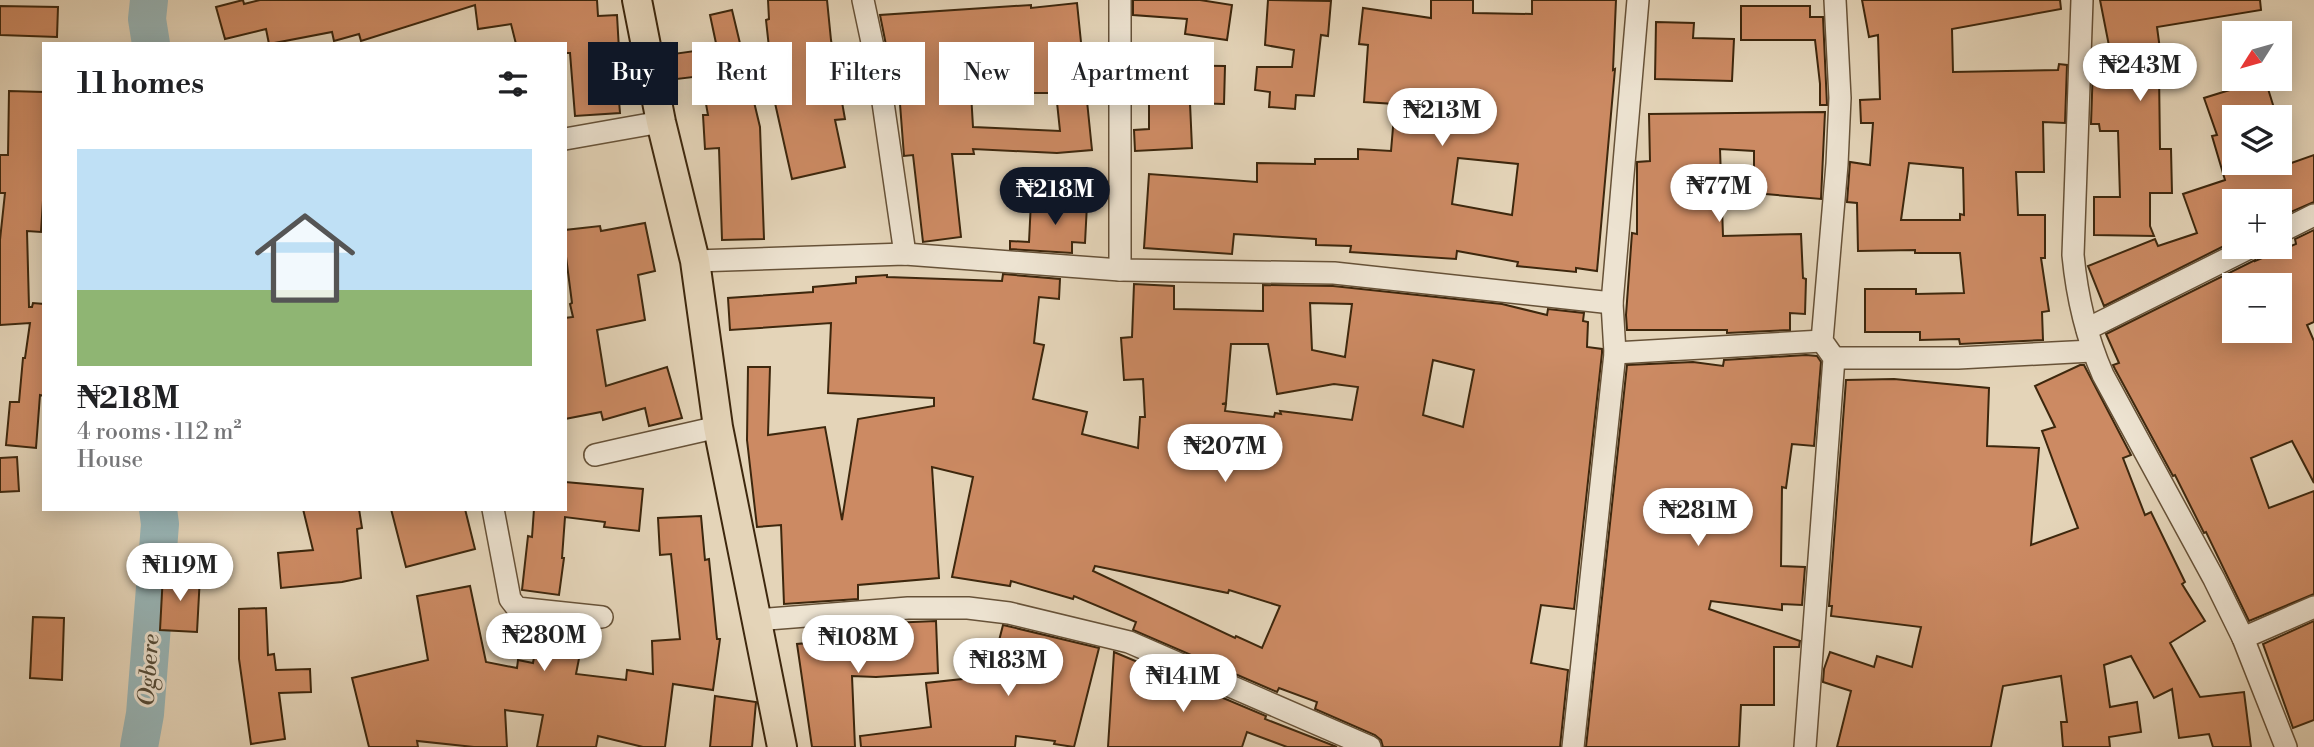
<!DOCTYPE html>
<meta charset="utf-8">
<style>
:root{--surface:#fff;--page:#f6f6f6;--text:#202124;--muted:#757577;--line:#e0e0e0;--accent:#111827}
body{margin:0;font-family:"Libre Bodoni",serif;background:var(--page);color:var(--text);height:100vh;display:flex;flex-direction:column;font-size:26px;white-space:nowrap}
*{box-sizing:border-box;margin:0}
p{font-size:23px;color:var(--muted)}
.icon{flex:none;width:38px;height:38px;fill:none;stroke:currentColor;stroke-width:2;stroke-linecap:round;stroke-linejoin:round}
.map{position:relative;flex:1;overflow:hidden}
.drawer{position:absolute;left:42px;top:42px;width:525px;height:469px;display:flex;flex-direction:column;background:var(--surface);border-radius:0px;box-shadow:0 4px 18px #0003}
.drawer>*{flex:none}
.banner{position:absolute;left:588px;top:42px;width:665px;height:63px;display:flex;gap:14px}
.needle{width:46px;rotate:233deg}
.tools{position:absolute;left:2222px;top:21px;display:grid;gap:14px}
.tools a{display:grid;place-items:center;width:70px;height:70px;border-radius:0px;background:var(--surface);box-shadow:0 4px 18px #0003;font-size:35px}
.price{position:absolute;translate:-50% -60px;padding:0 16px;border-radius:24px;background:#fff;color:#222;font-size:23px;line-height:46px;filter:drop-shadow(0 2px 4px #0008)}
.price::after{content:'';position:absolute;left:50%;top:42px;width:21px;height:16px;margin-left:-10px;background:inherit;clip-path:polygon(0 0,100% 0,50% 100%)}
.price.current{background:var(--accent);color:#fff}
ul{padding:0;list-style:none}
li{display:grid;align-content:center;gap:14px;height:371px;padding:0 35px}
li+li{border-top:2px solid var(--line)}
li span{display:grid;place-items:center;height:217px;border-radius:0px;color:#555}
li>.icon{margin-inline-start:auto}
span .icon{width:126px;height:126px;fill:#fffc;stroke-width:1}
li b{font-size:30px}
h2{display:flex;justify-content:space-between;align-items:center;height:84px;padding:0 35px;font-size:30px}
.chip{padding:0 24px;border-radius:0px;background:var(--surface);box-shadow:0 4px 18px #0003;font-size:24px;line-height:63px}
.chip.current{background:var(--accent);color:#fff}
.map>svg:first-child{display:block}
</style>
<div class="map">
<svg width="2314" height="747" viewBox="0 0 2314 747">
<rect width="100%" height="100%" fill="#e4d4b8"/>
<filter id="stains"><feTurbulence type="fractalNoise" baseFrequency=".00286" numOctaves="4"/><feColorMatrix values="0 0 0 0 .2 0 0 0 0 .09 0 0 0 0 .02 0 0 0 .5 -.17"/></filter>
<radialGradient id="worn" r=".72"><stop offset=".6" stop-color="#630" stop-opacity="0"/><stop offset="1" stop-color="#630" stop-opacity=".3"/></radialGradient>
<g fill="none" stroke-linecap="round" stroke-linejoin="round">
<!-- river -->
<g stroke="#98b6b8" stroke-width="38">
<path d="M 149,0 L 147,19 L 151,44"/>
<path d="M 139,747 L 145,714 L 160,524 L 158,509"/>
</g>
</g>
<!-- building -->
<g fill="#cc8a63" stroke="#3d270d" stroke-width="2" fill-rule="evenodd">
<path d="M 243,0 L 244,4 L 260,0 L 597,0 L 598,16 L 617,15 L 619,50 L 615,51 L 620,113 L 575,116 L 570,53 L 565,53 L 565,44 L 516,44 L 511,24 L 478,29 L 475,5 L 361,41 L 359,34 L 334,41 L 332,32 L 269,44 L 266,29 L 225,39 L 216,7 Z"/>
<path d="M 768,0 L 827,0 L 831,40 L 845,119 L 835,120 L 845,167 L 792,179 L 775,103 L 766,20 L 769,19 Z"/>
<path d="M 1133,0 L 1200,0 L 1232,5 L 1227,40 L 1185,34 L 1187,19 L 1133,15 Z"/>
<path d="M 1268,0 L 1331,1 L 1328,36 L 1321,35 L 1314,96 L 1296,95 L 1295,109 L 1269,107 L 1270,92 L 1255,90 L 1257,67 L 1292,67 L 1294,50 L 1265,45 Z"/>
<path d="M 1431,0 L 1473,0 L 1473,13 L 1532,14 L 1532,0 L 1616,0 L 1613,70 L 1615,69 L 1597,271 L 1576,268 L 1576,272 L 1517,266 L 1518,262 L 1457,251 L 1456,259 L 1350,252 L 1351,246 L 1316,245 L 1316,239 L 1234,234 L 1232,254 L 1144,248 L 1149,174 L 1257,182 L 1257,163 L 1315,164 L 1315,159 L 1358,159 L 1358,149 L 1391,151 L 1395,104 L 1364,102 L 1368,45 L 1359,44 L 1363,8 L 1431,18 ZM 1458,158 L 1518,164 L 1512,215 L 1452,204 Z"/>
<path d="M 1862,0 L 2060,0 L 2061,9 L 1952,29 L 1953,72 L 2058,70 L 2059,64 L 2067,65 L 2065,123 L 2043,122 L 2044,172 L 2016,172 L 2018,215 L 2045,215 L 2045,258 L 2041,258 L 2049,311 L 2042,312 L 2043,340 L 1960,344 L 1959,339 L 1920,340 L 1920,332 L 1865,332 L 1865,289 L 1916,289 L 1916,294 L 1964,293 L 1960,253 L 1915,253 L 1915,250 L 1858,251 L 1857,203 L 1847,202 L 1850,162 L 1870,165 L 1873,123 L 1861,123 L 1860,100 L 1880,99 L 1878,35 L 1869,37 ZM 1909,163 L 1963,168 L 1964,215 L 1960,214 L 1960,220 L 1901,220 Z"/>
<path d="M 2100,0 L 2260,0 L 2261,10 L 2157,27 L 2163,72 L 2159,72 L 2160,149 L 2171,149 L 2172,193 L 2150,193 L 2150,226 L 2154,236 L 2094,235 L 2094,197 L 2120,197 L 2118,131 L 2100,131 L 2099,124 L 2091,124 L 2093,66 L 2099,66 L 2099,61 L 2112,61 Z"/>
<path d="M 1077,3 L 1092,150 L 1057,153 L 973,149 L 974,154 L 952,154 L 961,237 L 923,242 L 913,155 L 904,156 L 899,91 L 895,91 L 891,50 L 887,50 L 880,15 L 1031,5 L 1031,8 ZM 971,93 L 1056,93 L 1060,131 L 973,127 Z"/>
<path d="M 0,6 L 58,7 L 57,37 L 0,35 Z"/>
<path d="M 1741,6 L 1810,6 L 1810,17 L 1823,17 L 1827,105 L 1820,105 L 1820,84 L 1815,40 L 1741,40 Z"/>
<path d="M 732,10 L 760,127 L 764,239 L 722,240 L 719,148 L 705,149 L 703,115 L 708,115 L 701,76 L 677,79 L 673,54 L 717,48 L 710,15 Z"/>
<path d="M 1656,22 L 1694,23 L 1693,38 L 1734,39 L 1732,81 L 1655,79 Z"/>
<path d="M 1149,65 L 1225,66 L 1224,104 L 1190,103 L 1192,148 L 1135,151 L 1134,130 L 1149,129 Z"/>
<path d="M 2265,79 L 2274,108 L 2246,117 L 2235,117 L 2235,163 L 2261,163 L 2262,169 L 2278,164 L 2280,167 L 2314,155 L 2314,202 L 2286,214 L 2281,201 L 2235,201 L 2235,227 L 2225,230 L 2230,243 L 2104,306 L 2088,266 L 2155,239 L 2158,246 L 2197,233 L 2183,194 L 2225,180 L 2212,136 L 2217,135 L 2204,98 Z"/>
<path d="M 9,91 L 44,92 L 44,185 L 41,232 L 27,231 L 29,307 L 32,307 L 33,303 L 44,304 L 44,396 L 40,395 L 36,448 L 6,445 L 10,402 L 19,402 L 23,358 L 25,358 L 30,323 L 0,325 L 0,240 L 5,193 L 0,193 L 0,155 L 8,155 Z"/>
<path d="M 1825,112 L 1821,199 L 1754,193 L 1754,151 L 1720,149 L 1723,236 L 1801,234 L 1803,278 L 1806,279 L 1805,314 L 1790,313 L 1790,330 L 1727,333 L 1727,330 L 1627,330 L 1626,315 L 1632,233 L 1637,234 L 1637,162 L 1650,161 L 1649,114 Z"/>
<path d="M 1031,201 L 1087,204 L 1085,243 L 1072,242 L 1072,253 L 1010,249 L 1010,241 L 1029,242 Z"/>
<path d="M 645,223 L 655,271 L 638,275 L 645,320 L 597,330 L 606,386 L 667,367 L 682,418 L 649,426 L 645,408 L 603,420 L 601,412 L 565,419 L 565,318 L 573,317 L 570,304 L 572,303 L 565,249 L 565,230 L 600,226 L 601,231 Z"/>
<path d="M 2314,230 L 2314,322 L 2307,325 L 2314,341 L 2314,483 L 2292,441 L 2251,458 L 2269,508 L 2314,491 L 2314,594 L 2249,621 L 2206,532 L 2204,533 L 2175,475 L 2173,476 L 2115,369 L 2113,365 L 2119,363 L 2106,334 L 2255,260 L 2255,261 L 2296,244 L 2295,239 ZM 2235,285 L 2280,285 L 2280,331 L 2235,331 Z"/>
<path d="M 1003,274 L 1060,279 L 1059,299 L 1039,297 L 1034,343 L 1044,345 L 1033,399 L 1087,412 L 1082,434 L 1138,448 L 1140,417 L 1145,417 L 1143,379 L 1124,380 L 1121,338 L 1132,337 L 1134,284 L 1174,286 L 1174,309 L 1263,311 L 1263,285 L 1333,286 L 1502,304 L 1547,315 L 1548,309 L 1584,313 L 1583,321 L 1588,322 L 1587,347 L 1602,349 L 1602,353 L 1574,609 L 1541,605 L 1531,663 L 1568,670 L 1560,747 L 1383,747 L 1381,740 L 1375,735 L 1315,709 L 1317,702 L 1279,688 L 1277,692 L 1133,630 L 1136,622 L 1074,596 L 1073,599 L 1011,581 L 1010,586 L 952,577 L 973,477 L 932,467 L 939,578 L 858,585 L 858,599 L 784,604 L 781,525 L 757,527 L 747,440 L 748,367 L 770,367 L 768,435 L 825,427 L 842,520 L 858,419 L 934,406 L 934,398 L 828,393 L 831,323 L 730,330 L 728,298 L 813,292 L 813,287 L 856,283 L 856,277 L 887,275 L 887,277 L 1002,281 ZM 1310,303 L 1352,304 L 1345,357 L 1312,350 ZM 1231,344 L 1268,344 L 1277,394 L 1334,384 L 1358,387 L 1352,420 L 1280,411 L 1281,414 L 1275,413 L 1274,417 L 1225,411 L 1226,404 L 1222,404 L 1226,403 ZM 1433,360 L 1474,370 L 1463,427 L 1423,415 ZM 1095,566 L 1228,593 L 1229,590 L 1280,606 L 1262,648 L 1236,636 L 1235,638 L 1093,571 Z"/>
<path d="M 1806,355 L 1817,356 L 1821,362 L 1814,446 L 1792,444 L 1786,488 L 1782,487 L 1781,566 L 1805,567 L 1802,605 L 1782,604 L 1782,610 L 1711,601 L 1709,609 L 1800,641 L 1799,647 L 1774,647 L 1774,705 L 1741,705 L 1739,747 L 1586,747 L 1627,365 L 1693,362 L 1723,366 L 1724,360 Z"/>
<path d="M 2080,365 L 2084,365 L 2131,455 L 2123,458 L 2145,515 L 2151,512 L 2185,582 L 2182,584 L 2205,621 L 2170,643 L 2200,697 L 2244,692 L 2251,747 L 2213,747 L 2209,734 L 2179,738 L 2172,689 L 2154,698 L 2131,656 L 2104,665 L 2110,707 L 2137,702 L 2141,732 L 2109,737 L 2110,747 L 2063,747 L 2061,722 L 2067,722 L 2061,676 L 2003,686 L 1991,747 L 1837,747 L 1851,691 L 1823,682 L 1824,669 L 1830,652 L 1874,667 L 1877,656 L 1912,667 L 1921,627 L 1831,616 L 1832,606 L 1829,606 L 1846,380 L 1894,379 L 1989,388 L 1987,446 L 2039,448 L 2031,545 L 2078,528 L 2042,431 L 2055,427 L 2035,386 Z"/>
<path d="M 17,457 L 19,491 L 0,492 L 0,458 Z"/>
<path d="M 565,482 L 643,489 L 639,531 L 604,527 L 605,522 L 565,517 L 562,558 L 564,558 L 559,595 L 522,590 L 528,536 L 532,537 L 534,509 L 565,509 Z"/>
<path d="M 303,509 L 359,509 L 362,528 L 357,529 L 361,578 L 342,582 L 281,588 L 278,553 L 313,550 Z"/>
<path d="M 391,509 L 465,509 L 475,549 L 406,567 Z"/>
<path d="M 701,516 L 705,560 L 709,559 L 717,639 L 720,639 L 713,690 L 673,684 L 665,747 L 643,747 L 598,736 L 596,747 L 537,747 L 543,715 L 505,710 L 507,747 L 474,747 L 417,741 L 418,747 L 369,747 L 352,678 L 428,660 L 417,596 L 470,586 L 486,662 L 517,668 L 518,660 L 533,663 L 540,624 L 585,628 L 576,674 L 626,680 L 627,670 L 653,674 L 652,641 L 680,639 L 671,554 L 660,555 L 658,518 Z"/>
<path d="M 163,574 L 200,576 L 197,632 L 160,630 Z"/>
<path d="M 266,608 L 268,655 L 274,654 L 276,670 L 310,669 L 311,692 L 279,693 L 285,739 L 251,744 L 239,659 L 239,609 Z"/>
<path d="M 33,617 L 64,618 L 62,680 L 30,678 Z"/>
<path d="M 936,621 L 938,673 L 876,677 L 852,676 L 855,747 L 812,747 L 797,644 L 839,640 L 891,642 L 890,623 Z"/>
<path d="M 2314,621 L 2314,720 L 2293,728 L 2263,644 Z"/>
<path d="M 1003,625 L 1099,648 L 1074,747 L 1054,744 L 1055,741 L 1016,736 L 1015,747 L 861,747 L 860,736 L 931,727 L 926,683 L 990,676 Z"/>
<path d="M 1114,652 L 1266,716 L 1265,719 L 1337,747 L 1287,747 L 1247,732 L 1242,747 L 1108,747 Z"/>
<path d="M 715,696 L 756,702 L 752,747 L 710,747 Z"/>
</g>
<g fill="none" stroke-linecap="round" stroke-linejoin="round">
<!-- minor casing -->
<g stroke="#675238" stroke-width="24">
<g id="minor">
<path d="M 863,0 L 879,75 L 905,254"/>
<path d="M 1120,0 L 1120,270"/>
<path d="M 2082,0 L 2073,255 C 2077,297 2086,336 2103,375 L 2214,579 L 2243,638 L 2286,747"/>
<path d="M 565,139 L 661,122"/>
<path d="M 2280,232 L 2314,215"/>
<path d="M 695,261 L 905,254 L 1120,270 L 1334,273 L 1612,303"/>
<path d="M 2087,329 L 2251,247"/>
<path d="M 1615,353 L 1822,341"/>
<path d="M 1834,358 L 1958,358 L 2092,351"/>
<path d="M 595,455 L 718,427"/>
<path d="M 493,509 L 510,599 L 517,608 L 602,617"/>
<path d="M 756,620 L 908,608 L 968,608 L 1009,613 L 1129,642 L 1370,747"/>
<path d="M 2243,638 L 2314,607"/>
<path d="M 1573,747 L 1615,353 L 1612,303 L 1638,0"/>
<path d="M 1805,747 L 1834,358 L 1822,341 L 1837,164 L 1840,98 L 1835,0"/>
</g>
</g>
<!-- major casing -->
<g stroke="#3d270d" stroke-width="32">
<path id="major" d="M 637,0 L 661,122 L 695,261 L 718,427 L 782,747"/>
</g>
<!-- minor -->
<use href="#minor" stroke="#ede3d1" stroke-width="21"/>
<!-- major -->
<use href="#major" stroke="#e4d4b8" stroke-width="28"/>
</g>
<g text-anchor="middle" stroke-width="6" stroke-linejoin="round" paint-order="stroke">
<!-- water labels -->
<g font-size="23" font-style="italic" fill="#544b38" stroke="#ede3d1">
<text transform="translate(148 670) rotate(-86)" y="8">Ogbere</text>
</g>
</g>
<rect width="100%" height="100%" filter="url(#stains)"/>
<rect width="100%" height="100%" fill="url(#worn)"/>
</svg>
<div class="tools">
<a><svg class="needle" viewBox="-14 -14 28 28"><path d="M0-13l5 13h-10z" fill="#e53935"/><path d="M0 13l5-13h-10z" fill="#757577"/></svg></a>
<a><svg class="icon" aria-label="layers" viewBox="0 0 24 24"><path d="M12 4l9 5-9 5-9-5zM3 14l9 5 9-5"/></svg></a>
<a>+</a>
<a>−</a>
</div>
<b class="price" style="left:2140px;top:103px">₦243M</b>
<b class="price" style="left:1442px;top:148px">₦213M</b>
<b class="price" style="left:1719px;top:224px">₦77M</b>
<b class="price current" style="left:1055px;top:227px">₦218M</b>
<b class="price" style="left:1225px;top:484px">₦207M</b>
<b class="price" style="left:1698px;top:548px">₦281M</b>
<b class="price" style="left:180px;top:603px">₦119M</b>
<b class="price" style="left:544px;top:673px">₦280M</b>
<b class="price" style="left:858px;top:675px">₦108M</b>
<b class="price" style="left:1008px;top:698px">₦183M</b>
<b class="price" style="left:1183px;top:714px">₦141M</b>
<div class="banner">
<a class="chip current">Buy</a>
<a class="chip">Rent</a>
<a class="chip">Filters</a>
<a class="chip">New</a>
<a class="chip">Apartment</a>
</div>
<section class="drawer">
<h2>11 homes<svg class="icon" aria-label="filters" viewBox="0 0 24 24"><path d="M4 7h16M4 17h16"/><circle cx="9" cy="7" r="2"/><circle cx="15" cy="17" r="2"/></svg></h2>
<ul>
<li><span style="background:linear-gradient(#bfe0f5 65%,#8fb573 0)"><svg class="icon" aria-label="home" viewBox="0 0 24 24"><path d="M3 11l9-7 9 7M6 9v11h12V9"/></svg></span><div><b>₦218M</b><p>4 rooms · 112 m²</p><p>House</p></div></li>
</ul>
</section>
</div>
